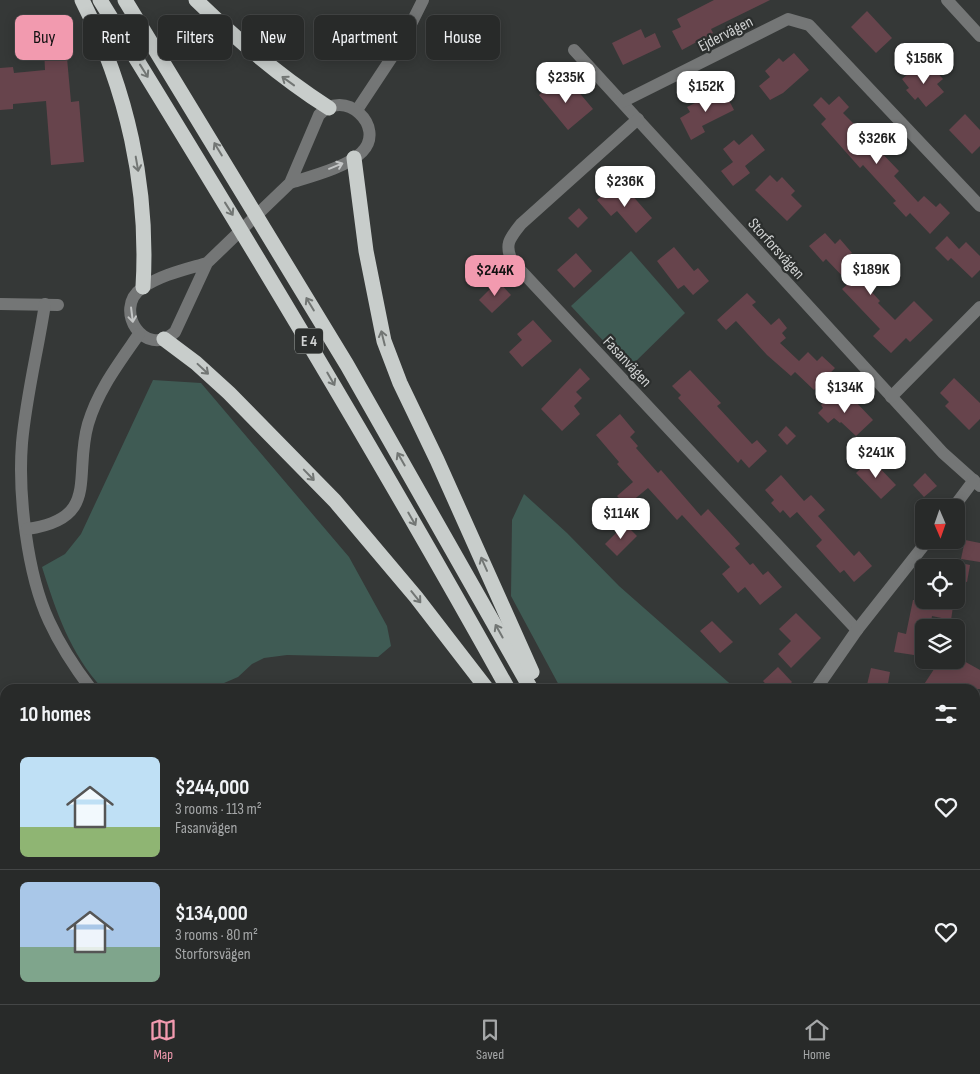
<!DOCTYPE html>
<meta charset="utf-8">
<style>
:root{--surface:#282a29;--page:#343635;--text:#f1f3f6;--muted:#a5a7a8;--line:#444646;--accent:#f29aaf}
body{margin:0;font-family:"Sofia Sans Condensed",sans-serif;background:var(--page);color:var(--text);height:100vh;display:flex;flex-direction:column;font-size:19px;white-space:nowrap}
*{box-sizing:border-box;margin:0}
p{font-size:16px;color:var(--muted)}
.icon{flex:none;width:28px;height:28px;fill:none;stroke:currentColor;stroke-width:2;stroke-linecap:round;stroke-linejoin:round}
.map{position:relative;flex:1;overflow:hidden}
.panel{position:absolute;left:0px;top:684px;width:980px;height:321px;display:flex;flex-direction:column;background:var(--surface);border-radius:15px 15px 0 0;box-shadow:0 2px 12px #0003,0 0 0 1px var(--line)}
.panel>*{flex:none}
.banner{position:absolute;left:15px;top:15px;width:500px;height:45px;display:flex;gap:10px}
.needle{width:32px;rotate:178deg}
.buttons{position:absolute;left:915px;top:499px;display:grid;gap:10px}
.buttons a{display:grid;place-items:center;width:50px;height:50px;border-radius:8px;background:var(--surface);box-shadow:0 2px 12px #0003,0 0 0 1px var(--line);font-size:25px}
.price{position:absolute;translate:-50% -42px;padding:0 11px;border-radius:10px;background:#fff;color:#222;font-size:16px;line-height:32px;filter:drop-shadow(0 1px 2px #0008)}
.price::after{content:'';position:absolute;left:50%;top:30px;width:15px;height:11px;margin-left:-8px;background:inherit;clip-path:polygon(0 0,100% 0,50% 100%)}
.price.on{background:var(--accent);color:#111}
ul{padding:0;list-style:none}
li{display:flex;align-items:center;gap:15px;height:125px;padding:0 20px}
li+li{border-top:1px solid var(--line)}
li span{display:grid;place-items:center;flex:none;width:140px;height:100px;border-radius:8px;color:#555}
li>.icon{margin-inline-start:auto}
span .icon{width:60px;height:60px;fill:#fffc;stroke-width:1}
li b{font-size:21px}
h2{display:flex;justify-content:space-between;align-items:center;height:60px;padding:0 20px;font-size:21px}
.chip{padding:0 18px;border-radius:8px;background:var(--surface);box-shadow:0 2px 12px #0003,0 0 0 1px var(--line);font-size:18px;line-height:45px}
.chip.on{background:var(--accent);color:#111}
.tab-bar{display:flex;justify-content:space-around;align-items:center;height:70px;border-top:1px solid var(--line);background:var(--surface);font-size:14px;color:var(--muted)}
.tab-bar a{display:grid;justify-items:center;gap:2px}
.tab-bar .on{color:var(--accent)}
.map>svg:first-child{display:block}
</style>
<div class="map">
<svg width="980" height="1004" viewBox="0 0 980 1004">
<rect width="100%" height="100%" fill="#353837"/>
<!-- green -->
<g fill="#3f5b54">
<path d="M 631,251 L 685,313 L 631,366 L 621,360 L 571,306 Z"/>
<path d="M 153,380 L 201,383 L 349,557 L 387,626 L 391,646 L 378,657 L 287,655 L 264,658 L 252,664 L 238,677 L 210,689 L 103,689 C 70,654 56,611 42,567 L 65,554 L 81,534 Z"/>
<path d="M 524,494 L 567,533 L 619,586 L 736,689 L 561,689 L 511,596 L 512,520 Z"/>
<path d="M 736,1000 L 962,1000 L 968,1004 L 740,1004 Z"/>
</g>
<!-- water -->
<path fill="#02231d" stroke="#405854" d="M 0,737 L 5,741 L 5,1000 L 432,1000 L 434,1004 L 0,1004 Z"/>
<!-- building -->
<g fill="#67444c">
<path d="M 714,0 L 770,0 L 711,29 L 713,33 L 682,50 L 672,31 L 681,27 L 677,19 Z"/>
<path d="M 867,11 L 892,38 L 876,53 L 851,27 Z"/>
<path d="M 641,29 L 645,38 L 655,33 L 661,47 L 623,65 L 612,43 Z"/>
<path d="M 66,47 L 71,102 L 79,101 L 84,162 L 51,165 L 46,101 L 13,104 L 13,109 L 0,110 L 0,68 L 13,67 L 14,73 L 45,70 L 44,48 Z"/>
<path d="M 794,53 L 809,70 L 783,93 L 770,100 L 759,86 L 770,77 L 765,71 L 779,58 L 783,62 Z"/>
<path d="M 920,64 L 927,73 L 933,68 L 943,79 L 937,84 L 944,92 L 926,107 L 918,97 L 915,100 L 906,90 L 909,88 L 902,79 Z"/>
<path d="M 557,80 L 570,95 L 577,90 L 593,109 L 568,130 L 539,95 Z"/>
<path d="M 723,89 L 734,110 L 702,126 L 705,132 L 691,140 L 680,118 L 690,112 L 687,107 Z"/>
<path d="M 839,96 L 849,107 L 843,113 L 854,124 L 851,127 L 872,151 L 876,147 L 899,171 L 894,176 L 918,202 L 924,196 L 936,207 L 940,203 L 950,213 L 930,234 L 910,213 L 906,217 L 893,203 L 896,201 L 863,165 L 860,168 L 821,124 L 826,119 L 813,105 L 821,97 L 829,105 Z"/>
<path d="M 965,114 L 980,130 L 980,146 L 972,154 L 949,130 Z"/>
<path d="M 752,134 L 765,150 L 745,166 L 750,173 L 733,186 L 721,171 L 733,162 L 723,149 L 734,140 L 739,145 Z"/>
<path d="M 770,175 L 777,182 L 782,177 L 795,191 L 791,195 L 802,206 L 787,221 L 755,190 Z"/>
<path d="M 614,184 L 627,198 L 631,194 L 652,218 L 636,233 L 617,211 L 611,216 L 597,200 Z"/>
<path d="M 579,208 L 588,218 L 578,228 L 568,218 Z"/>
<path d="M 825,233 L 835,244 L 840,239 L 852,253 L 850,254 L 872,278 L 865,285 L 880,301 L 878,303 L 895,320 L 914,301 L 933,320 L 910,342 L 906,338 L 891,353 L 873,336 L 880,329 L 842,289 L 849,283 L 826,259 L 823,262 L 809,246 Z"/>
<path d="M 947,236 L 959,249 L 966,242 L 980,256 L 980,270 L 972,278 L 951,258 L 948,261 L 935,248 Z"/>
<path d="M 674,247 L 694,271 L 698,268 L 709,281 L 693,295 L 684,285 L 678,289 L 657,261 Z"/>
<path d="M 576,253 L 592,271 L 574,288 L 557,270 Z"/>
<path d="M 498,281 L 511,295 L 492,313 L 479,300 Z"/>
<path d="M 747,293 L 756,302 L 752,305 L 771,325 L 779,318 L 787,328 L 782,333 L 786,338 L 780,343 L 799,361 L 808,352 L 817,361 L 822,356 L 835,368 L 814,390 L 795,372 L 791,376 L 767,355 L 736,321 L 726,330 L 717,320 Z"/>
<path d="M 533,320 L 552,341 L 522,367 L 509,352 L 522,340 L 517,334 Z"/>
<path d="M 580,368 L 590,379 L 576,392 L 582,398 L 574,406 L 580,414 L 562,431 L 541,409 Z"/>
<path d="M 690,370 L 721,403 L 717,406 L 752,444 L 757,440 L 767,451 L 749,468 L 741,459 L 738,463 L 678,398 L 681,395 L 672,386 Z"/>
<path d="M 954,378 L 980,403 L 980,419 L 969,430 L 945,406 L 949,402 L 940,393 Z"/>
<path d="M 833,393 L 846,407 L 854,400 L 873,420 L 856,436 L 841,422 L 840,423 L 834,418 L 828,423 L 818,413 L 823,408 L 821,405 Z"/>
<path d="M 620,414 L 635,432 L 630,437 L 638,446 L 636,448 L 658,473 L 661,470 L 701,516 L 708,509 L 740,544 L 735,548 L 750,565 L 753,563 L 763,575 L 768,571 L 782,587 L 760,605 L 745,587 L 738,593 L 722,574 L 730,567 L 682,515 L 677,520 L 648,488 L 626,506 L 617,496 L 633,482 L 617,464 L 619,462 L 596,435 Z"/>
<path d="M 786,426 L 796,436 L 787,445 L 778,435 Z"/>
<path d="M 871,459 L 896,485 L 881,499 L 856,473 Z"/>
<path d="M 925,473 L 937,486 L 924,497 L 913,485 Z"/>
<path d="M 781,475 L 804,501 L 811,495 L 825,510 L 818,516 L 854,556 L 859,551 L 872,566 L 854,582 L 844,570 L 840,573 L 816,546 L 822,540 L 797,512 L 790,518 L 783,510 L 780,513 L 771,503 L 774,500 L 765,490 Z"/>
<path d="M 625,524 L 637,536 L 617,556 L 605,544 Z"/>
<path d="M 965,540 L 980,543 L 980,562 L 961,559 Z"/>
<path d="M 956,562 L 970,565 L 967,582 L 956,580 Z"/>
<path d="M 913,600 L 954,600 L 951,620 L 932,616 L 930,628 L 924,628 L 924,635 L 918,634 L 914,655 L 894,652 L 898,632 L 906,634 Z"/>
<path d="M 796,613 L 821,638 L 791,668 L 778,654 L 791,641 L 779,629 Z"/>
<path d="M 712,621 L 733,642 L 720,653 L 700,631 Z"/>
<path d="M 940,660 L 962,660 L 980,670 L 980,689 L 921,689 Z"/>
<path d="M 778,667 L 792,682 L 785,689 L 770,689 L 763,681 Z"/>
<path d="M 871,668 L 890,672 L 887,689 L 866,689 Z"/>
</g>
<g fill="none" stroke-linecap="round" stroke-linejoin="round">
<!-- minor -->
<g stroke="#747676" stroke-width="12">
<path d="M 947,0 L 980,36"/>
<path d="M 574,50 L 943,453 L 980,486"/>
<path d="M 622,102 L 788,19 L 809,25 L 980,206"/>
<path d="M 357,110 L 402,42 L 423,0"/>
<path d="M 638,119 L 521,224 C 510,238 504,244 512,261 L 857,630"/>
<path d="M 207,263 C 187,269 160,275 142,288 C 112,309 145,360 175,332 L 207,263 L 290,183 L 319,115 C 344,86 387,127 362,152 C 348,167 309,177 290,183"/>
<path d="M 0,304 L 58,305"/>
<path d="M 45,304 C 38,350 26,397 22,443 C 18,494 27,574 49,621 C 60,645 75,668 91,689"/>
<path d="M 891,397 L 980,307"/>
<path d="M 953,508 L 974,480"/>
<path d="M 27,529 C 101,519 73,476 88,424 C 98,390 119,363 139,334"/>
<path d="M 816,689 L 857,630 L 928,540"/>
<path d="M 975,738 L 980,730"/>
<path d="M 975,926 L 980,929"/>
<path d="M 532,1000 L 535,1004"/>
</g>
<!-- highway -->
<g stroke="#c8cdcb" stroke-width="15">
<path d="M 82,0 C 127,89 149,187 143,287"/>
<path d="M 100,0 C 240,227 378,455 508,689"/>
<path d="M 125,0 L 347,365 L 531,689"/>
<path d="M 196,0 C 237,40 280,77 329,108"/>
<path d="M 354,158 L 366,251 L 384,341 L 400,383 L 437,460 L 532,672"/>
<path d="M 164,339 L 196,363 L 229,393 L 335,501 L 416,597 L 487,689"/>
<path d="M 675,1000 L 677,1004"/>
<path d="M 698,1000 L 700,1004"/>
</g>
</g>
<!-- one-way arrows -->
<defs><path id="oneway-shaft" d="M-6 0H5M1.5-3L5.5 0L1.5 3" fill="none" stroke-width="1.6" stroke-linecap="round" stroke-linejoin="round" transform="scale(1.25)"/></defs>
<g stroke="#727674">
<use href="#oneway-shaft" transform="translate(144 71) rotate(58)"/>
<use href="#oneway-shaft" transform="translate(288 81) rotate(-144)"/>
<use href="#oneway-shaft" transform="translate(218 149) rotate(-121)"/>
<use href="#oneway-shaft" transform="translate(137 164) rotate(80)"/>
<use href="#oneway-shaft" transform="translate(229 209) rotate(58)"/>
<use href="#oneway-shaft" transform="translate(310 304) rotate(-121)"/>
<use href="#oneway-shaft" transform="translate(383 338) rotate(-104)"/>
<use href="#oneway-shaft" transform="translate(203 369) rotate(43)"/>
<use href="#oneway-shaft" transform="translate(331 379) rotate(60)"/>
<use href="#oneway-shaft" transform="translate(401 459) rotate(-120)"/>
<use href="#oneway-shaft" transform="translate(309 475) rotate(46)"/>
<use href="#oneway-shaft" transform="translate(412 519) rotate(60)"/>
<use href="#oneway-shaft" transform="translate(484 564) rotate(-114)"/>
<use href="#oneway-shaft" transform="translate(416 597) rotate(51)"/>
<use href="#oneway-shaft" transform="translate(499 631) rotate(-119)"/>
</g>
<g stroke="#c3c5c5">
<use href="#oneway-shaft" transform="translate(336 166) rotate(-22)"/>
<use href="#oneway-shaft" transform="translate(132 315) rotate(83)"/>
</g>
<g text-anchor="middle" stroke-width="4.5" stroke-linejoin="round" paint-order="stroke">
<!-- shield labels -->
<rect fill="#2b2e2d" stroke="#9fa2a1" stroke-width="1" x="295" y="328.5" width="28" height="25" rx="4"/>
<g font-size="15" font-weight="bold" fill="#d1d3d3">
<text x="309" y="346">E 4</text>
</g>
<!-- street labels -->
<g font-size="16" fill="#d1d3d3" stroke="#2b2e2d">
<text transform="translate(725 33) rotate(-27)" y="6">Ejdervägen</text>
<text transform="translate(777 248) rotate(48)" y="6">Storforsvägen</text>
<text transform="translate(628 361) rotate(47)" y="6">Fasanvägen</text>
</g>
</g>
</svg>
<div class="buttons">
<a><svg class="needle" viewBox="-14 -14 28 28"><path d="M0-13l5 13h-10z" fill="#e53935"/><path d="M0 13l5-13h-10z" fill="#a5a7a8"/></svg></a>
<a><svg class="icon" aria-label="locate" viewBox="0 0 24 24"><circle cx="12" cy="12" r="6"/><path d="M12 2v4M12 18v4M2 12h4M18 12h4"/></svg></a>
<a><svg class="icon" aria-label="layers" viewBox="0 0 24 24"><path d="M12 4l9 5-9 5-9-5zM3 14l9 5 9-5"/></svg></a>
</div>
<b class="price" style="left:924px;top:85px">$156K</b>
<b class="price" style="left:566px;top:104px">$235K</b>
<b class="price" style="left:706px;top:113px">$152K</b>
<b class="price" style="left:877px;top:165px">$326K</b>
<b class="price" style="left:625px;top:208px">$236K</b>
<b class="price" style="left:871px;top:296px">$189K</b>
<b class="price on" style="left:495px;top:297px">$244K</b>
<b class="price" style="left:845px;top:414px">$134K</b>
<b class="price" style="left:876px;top:479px">$241K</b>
<b class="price" style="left:621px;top:540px">$114K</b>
<div class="banner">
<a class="chip on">Buy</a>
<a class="chip">Rent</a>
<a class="chip">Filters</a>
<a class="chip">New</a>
<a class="chip">Apartment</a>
<a class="chip">House</a>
</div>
<section class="panel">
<h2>10 homes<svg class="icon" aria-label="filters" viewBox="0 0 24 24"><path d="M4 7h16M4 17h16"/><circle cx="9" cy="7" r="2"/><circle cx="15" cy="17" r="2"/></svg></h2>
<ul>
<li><span style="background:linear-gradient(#bfe0f5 70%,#8fb573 0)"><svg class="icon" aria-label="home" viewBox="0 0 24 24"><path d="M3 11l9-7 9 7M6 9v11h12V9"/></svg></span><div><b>$244,000</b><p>3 rooms · 113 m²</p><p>Fasanvägen</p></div><svg class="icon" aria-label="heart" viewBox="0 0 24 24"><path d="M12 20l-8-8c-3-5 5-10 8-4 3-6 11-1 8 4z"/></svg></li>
<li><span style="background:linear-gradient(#a9c7e8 65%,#7fa58c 0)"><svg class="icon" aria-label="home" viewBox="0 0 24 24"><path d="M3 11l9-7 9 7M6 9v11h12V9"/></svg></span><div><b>$134,000</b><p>3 rooms · 80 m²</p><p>Storforsvägen</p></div><svg class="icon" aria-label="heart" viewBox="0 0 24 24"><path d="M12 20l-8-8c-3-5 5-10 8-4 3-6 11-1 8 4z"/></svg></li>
</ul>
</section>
</div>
<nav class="tab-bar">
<a class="on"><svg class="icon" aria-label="map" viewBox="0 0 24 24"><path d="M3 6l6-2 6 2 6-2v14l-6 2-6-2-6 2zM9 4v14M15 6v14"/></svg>Map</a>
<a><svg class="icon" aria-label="saved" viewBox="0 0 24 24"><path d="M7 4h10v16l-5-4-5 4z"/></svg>Saved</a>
<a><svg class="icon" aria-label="home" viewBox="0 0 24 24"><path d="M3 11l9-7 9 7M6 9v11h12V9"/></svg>Home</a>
</nav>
